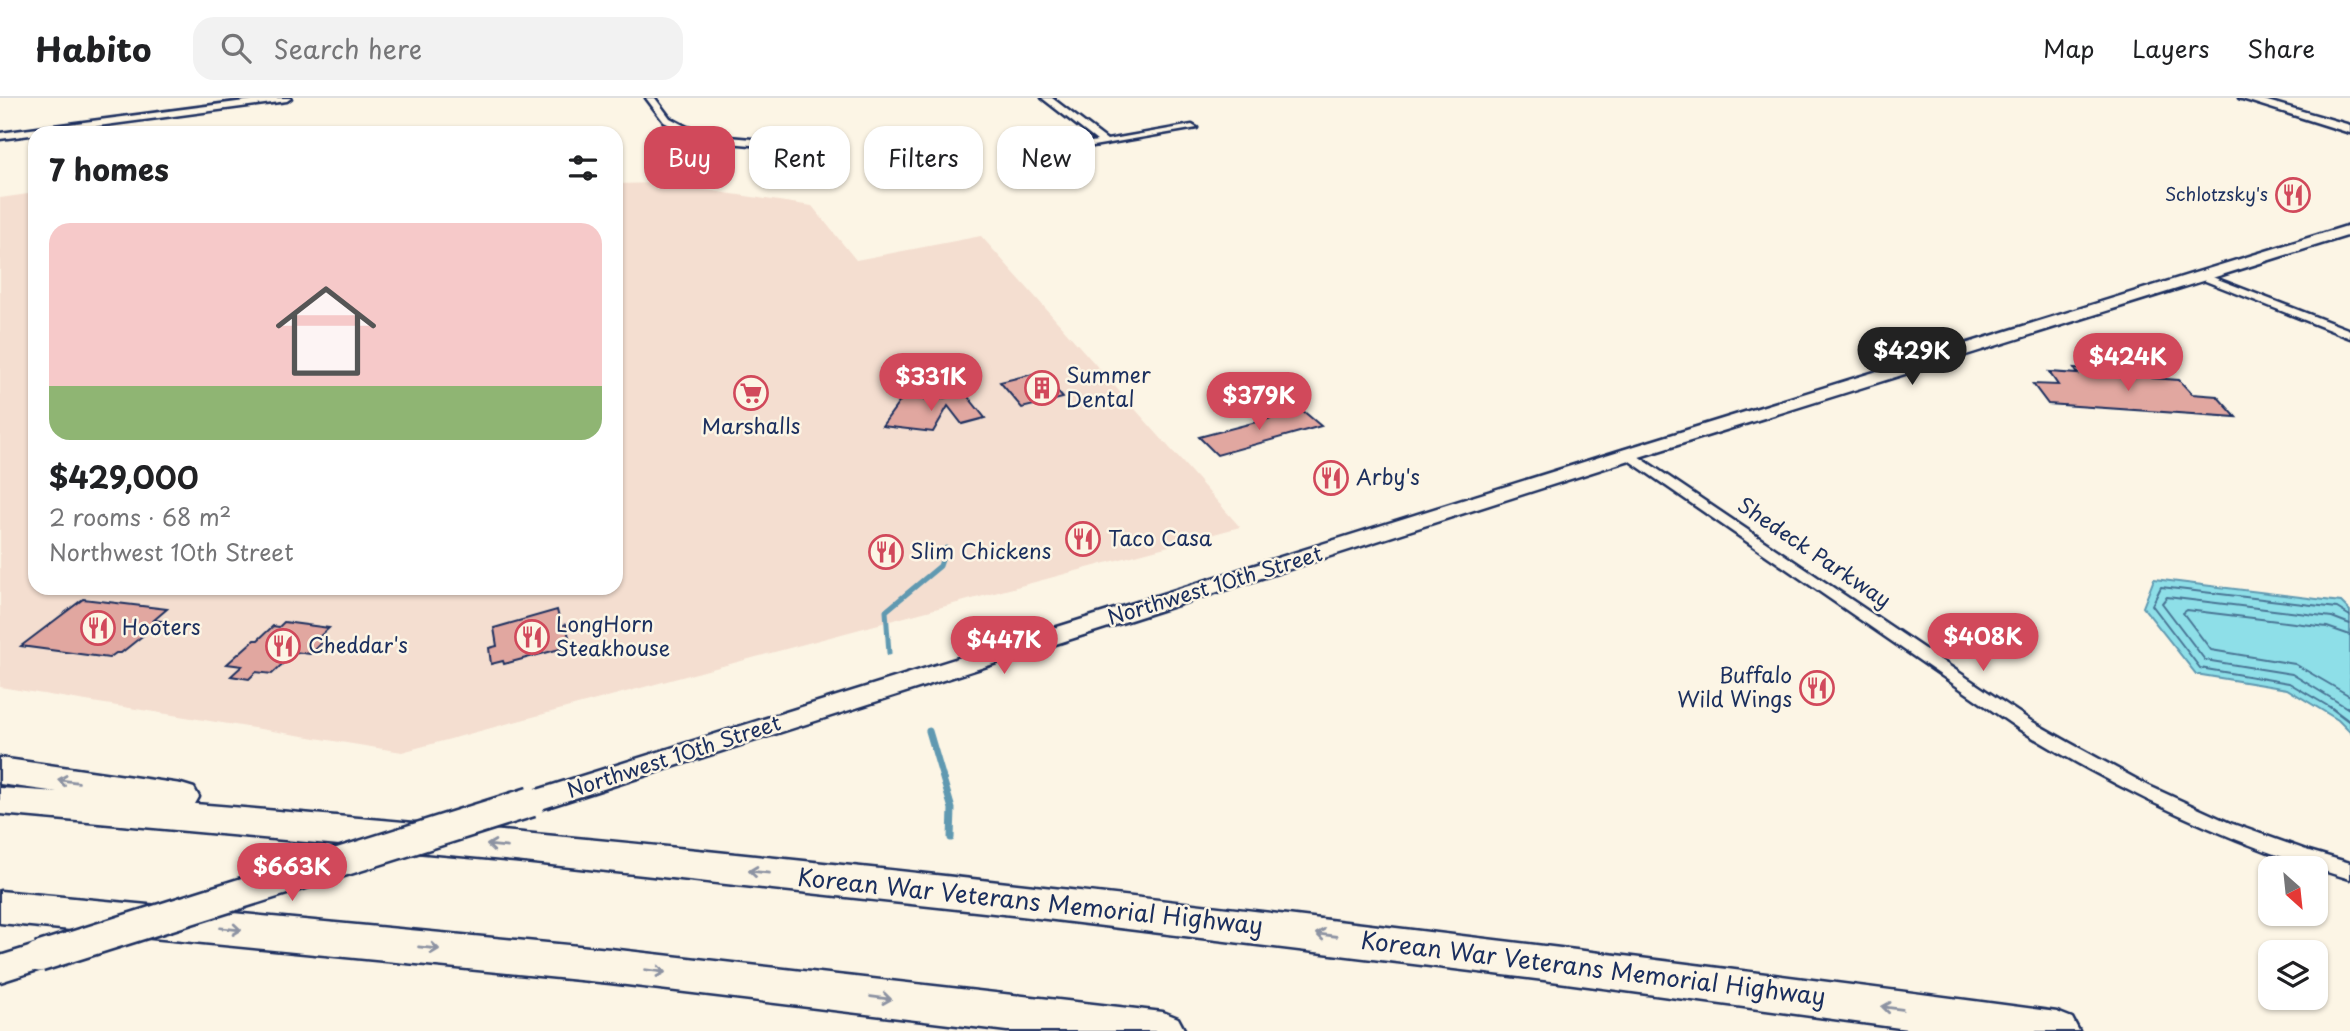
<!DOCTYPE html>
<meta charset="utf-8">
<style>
:root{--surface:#fff;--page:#f2f2f2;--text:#202124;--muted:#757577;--line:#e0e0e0;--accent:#d1495b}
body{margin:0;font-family:"Playpen Sans",sans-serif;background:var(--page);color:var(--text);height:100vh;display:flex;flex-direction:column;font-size:26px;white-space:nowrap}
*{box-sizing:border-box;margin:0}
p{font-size:23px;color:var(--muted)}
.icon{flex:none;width:38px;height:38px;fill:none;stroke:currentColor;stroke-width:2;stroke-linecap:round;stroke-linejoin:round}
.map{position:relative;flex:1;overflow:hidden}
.panel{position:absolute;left:28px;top:28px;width:595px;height:469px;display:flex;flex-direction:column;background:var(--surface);border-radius:21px;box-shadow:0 2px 5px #0004}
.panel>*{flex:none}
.top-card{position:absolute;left:644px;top:28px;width:665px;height:63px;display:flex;gap:14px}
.needle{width:46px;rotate:153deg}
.fabs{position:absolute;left:2258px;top:758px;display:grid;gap:14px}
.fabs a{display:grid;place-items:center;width:70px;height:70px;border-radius:14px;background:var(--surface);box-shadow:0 2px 5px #0004;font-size:35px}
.price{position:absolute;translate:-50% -60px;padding:0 16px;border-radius:24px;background:var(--accent);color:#fff;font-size:23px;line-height:46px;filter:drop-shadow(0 2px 4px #0008)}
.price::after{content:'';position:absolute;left:50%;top:42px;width:21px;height:16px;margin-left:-10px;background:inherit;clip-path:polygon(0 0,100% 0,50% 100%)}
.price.current{background:#222;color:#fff}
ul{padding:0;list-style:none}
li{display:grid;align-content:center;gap:14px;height:371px;padding:0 21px}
li span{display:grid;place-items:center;height:217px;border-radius:21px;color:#555}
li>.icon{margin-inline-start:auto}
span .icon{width:126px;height:126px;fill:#fffc;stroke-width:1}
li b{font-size:30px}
h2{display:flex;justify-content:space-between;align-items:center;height:84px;padding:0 21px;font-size:30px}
.pill{padding:0 24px;border-radius:21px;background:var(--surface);box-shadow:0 2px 5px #0004;font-size:24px;line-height:63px}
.pill.current{background:var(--accent);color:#fff}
header{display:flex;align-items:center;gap:42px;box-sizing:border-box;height:98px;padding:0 35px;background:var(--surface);border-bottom:2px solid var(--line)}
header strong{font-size:33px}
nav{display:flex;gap:38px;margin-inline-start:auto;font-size:24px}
.search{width:490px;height:63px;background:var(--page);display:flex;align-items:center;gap:18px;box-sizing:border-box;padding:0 24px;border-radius:21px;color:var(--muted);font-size:26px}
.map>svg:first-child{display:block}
</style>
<header>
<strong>Habito</strong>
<div class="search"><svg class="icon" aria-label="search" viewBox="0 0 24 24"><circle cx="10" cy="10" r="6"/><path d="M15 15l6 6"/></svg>Search here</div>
<nav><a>Map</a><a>Layers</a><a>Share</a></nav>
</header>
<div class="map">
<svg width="2350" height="933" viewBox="0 0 2350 933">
<rect width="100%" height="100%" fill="#fcf5e5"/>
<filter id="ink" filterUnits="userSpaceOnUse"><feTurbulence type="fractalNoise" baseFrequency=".0143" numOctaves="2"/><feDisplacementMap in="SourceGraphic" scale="14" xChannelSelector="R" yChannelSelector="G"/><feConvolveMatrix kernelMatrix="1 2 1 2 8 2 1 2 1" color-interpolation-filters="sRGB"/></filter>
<g filter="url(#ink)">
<!-- built -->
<path fill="#f4ded0" d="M 659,85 L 812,108 L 856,162 L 981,138 L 1240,429 L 402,654 L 0,589 L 0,100 L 35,95 L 35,490 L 616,490 L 616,86 Z"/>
<!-- water -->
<path fill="#8edfe8" stroke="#6099b1" stroke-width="2" d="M 2154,481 L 2341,504 L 2350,513 L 2350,634 L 2338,622 L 2287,591 L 2196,576 L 2143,509 Z"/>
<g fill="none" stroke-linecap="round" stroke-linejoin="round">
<!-- shore-far1 -->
<g stroke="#497595" stroke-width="2">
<path d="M 2350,537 L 2327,529 L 2187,512 L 2183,515 L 2211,552 L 2295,566 L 2350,598"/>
<path d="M 2333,611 L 2289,585 L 2200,570 L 2152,507 L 2161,489 L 2337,510 L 2350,518"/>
<path d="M 2349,611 L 2292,576 L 2205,562 L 2162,505 L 2167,499 L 2332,519 L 2350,526"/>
</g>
<!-- shore -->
<g stroke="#497595" stroke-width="2.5">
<path d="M 2330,609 L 2350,624"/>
<path d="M 2347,609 L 2350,611"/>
</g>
<!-- stream-far1 -->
<path stroke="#6099b1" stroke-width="5" d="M 889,555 L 886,513 L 940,468 L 946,450"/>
<!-- stream -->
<path stroke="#6099b1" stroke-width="7" d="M 929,633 L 952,711 L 951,740"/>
</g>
<!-- building -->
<g fill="#e1a7a0" stroke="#1b2f5e" stroke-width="2">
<path d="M 2074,270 L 2148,275 L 2152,280 L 2179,282 L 2192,296 L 2217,298 L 2236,319 L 2048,306 L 2033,286 L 2058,287 L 2049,274 L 2078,276 Z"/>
<path d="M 1041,274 L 1063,300 L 1022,310 L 1000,284 Z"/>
<path d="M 965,295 L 985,320 L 962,326 L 948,308 L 933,334 L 882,328 L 903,299 L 935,302 Z"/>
<path d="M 1302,312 L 1321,328 L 1217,357 L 1199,339 Z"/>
<path d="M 83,501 L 167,511 L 154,522 L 161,523 L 121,555 L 116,555 L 109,560 L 21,548 Z"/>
<path d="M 557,512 L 561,528 L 566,526 L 571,548 L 504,566 L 503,563 L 491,566 L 489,550 L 497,548 L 494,530 Z"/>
<path d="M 284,524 L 329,530 L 318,540 L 326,541 L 310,556 L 295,554 L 272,576 L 256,574 L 249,581 L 231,578 L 242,568 L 227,566 L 254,542 L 258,542 L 273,528 L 279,529 Z"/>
</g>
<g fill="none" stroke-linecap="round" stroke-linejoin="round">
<!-- minor casing -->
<g stroke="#1b2f5e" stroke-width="5">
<g id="minor">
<path d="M 267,0 L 291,0 L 287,3 L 0,41 L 0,35 Z"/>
<path d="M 646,0 L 655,0 L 670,20 L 687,29 L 729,39 L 808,46 L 832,62 L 824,64 L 806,52 L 729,45 L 681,33 L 664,24 Z"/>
<path d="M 1042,0 L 1052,0 L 1107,42 L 1192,27 L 1197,30 L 1018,61 L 1016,59 L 1021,56 L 1097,43 Z"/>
<path d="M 2202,175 L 2350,232 L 2350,240 L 2198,180 L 2196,178 Z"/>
<path d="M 1629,352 L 2031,623 L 2070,645 L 2149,688 L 2230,725 L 2309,753 L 2350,765 L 2350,781 C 2233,747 2124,695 2019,631 L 1624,359 L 1622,356 Z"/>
</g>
</g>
<!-- tertiary casing -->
<g stroke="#1b2f5e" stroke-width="5">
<path id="tertiary" d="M 2239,0 L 2257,0 L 2350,27 L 2350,35 Z"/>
</g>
<!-- secondary casing -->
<g stroke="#1b2f5e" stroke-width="5">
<g id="secondary">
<path d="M 2350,127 L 2350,137 L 1636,360 L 541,711 L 531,714 L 521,711 L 517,704 L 521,697 L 1622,352 Z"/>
<path d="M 39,846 L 50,850 L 55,859 L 50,868 L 0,884 L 0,858 Z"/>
</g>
</g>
<!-- motorway casing -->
<g stroke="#1b2f5e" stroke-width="5">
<g id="motorway">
<path d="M 0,660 L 181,686 L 194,690 L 199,699 L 195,706 C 818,757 1438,832 2057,914 L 2072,920 L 2079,933 L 1922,933 L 1544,882 L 1030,819 L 515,763 L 0,716 L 0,690 L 57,694 L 0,686 Z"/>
<path d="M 0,793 L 610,851 L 1163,914 L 1178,920 L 1185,933 L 1007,933 L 610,885 L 0,825 Z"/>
</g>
</g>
<!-- minor -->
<use href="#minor" fill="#fcf5e5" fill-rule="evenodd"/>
<!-- tertiary -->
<use href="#tertiary" fill="#fcf5e5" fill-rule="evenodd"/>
<!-- secondary -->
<use href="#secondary" fill="#fcf5e5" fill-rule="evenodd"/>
<!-- motorway -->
<use href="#motorway" fill="#fcf5e5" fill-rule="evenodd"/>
<!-- secondary-bridge casing -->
<g stroke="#1b2f5e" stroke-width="34" stroke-linecap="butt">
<path id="secondary-bridge" d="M 39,859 L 531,704"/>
</g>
<!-- secondary-bridge -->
<use href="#secondary-bridge" stroke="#fcf5e5" stroke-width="29"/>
</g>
<!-- one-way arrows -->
<defs><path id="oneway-shaft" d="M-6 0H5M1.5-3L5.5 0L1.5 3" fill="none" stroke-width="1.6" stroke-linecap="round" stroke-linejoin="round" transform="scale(1.75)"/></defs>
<g stroke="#8c92a2">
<use href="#oneway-shaft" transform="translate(68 683) rotate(-172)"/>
<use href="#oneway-shaft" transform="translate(497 748) rotate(-174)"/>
<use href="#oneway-shaft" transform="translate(759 774) rotate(-174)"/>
<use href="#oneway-shaft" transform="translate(231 831) rotate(6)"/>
<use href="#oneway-shaft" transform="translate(1326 837) rotate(-173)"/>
<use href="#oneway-shaft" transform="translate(429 850) rotate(6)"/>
<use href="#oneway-shaft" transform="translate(655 873) rotate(7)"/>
<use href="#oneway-shaft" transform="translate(881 900) rotate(7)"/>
<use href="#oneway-shaft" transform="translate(1892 910) rotate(-172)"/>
</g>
</g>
<!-- icons -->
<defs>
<g id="restaurant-ring" transform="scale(1.75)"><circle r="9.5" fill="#fcf5e5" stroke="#d1495b" stroke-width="1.5"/><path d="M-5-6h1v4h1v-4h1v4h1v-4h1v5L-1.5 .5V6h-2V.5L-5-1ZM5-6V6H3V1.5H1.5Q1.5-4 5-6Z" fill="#d1495b"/></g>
<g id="building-ring" transform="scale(1.75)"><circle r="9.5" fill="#fcf5e5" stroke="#d1495b" stroke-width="1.5"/><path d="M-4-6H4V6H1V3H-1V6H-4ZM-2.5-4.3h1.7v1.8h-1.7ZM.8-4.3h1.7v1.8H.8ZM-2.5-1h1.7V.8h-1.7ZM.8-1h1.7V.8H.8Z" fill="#d1495b"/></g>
<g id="supermarket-ring" transform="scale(1.75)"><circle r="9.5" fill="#fcf5e5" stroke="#d1495b" stroke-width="1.5"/><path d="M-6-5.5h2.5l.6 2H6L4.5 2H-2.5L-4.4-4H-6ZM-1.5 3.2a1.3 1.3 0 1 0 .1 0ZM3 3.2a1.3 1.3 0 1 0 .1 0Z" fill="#d1495b"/></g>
</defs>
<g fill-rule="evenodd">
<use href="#restaurant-ring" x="2293" y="97"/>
<use href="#building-ring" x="1042" y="290"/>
<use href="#supermarket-ring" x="751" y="295"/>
<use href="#restaurant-ring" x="1331" y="380"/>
<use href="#restaurant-ring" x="1083" y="441"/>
<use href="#restaurant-ring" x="886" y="454"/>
<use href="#restaurant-ring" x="98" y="530"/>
<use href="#restaurant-ring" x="532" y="539"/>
<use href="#restaurant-ring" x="283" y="548"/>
<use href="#restaurant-ring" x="1817" y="590"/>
</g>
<g text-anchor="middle" stroke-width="5" stroke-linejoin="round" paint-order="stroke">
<!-- far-poi labels -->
<g font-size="18" fill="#1b2f5e" stroke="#fcf5e5" text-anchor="end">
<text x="2268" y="103">Schlotzsky's</text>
</g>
<!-- poi labels -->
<g font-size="21" fill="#1b2f5e" stroke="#fcf5e5" text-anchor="start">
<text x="1066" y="285">Summer<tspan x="1066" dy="24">Dental</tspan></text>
<text x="751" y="336" text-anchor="middle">Marshalls</text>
<text x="1356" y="387">Arby's</text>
<text x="1108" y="448">Taco Casa</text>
<text x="910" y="461">Slim Chickens</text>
<text x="556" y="534">LongHorn<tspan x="556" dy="24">Steakhouse</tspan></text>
<text x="122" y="537">Hooters</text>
<text x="308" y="555">Cheddar's</text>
<text x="1792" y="585" text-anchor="end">Buffalo<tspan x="1792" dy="24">Wild Wings</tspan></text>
</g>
<!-- street labels -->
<g font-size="21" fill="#1b2f5e" stroke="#fcf5e5">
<text transform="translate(1814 455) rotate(34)" y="7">Shedeck Parkway</text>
<text transform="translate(1215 488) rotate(-17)" y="7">Northwest 10th Street</text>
<text transform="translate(674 659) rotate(-18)" y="7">Northwest 10th Street</text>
</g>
<!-- near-street labels -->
<g font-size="24" fill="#1b2f5e" stroke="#fcf5e5">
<text transform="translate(1030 804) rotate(6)" y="8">Korean War Veterans Memorial Highway</text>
<text transform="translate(1593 871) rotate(7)" y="8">Korean War Veterans Memorial Highway</text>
</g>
</g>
</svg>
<div class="fabs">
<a><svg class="needle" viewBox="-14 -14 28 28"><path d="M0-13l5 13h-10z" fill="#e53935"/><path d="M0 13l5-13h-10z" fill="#757577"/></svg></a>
<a><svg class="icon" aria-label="layers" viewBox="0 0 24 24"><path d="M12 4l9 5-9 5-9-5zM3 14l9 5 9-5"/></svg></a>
</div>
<b class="price current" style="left:1912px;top:289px">$429K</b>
<b class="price" style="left:2128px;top:295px">$424K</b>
<b class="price" style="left:931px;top:315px">$331K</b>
<b class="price" style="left:1259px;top:334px">$379K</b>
<b class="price" style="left:1983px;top:575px">$408K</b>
<b class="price" style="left:1004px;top:578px">$447K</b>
<b class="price" style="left:292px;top:805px">$663K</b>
<div class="top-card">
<a class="pill current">Buy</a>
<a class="pill">Rent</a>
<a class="pill">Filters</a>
<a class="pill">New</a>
</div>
<section class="panel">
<h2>7 homes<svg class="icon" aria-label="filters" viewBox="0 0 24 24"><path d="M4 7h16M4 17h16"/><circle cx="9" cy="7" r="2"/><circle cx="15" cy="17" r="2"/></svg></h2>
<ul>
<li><span style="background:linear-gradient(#f6c9c9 75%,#8fb573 0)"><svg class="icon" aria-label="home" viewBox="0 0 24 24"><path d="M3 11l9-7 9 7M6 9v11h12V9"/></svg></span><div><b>$429,000</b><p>2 rooms · 68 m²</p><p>Northwest 10th Street</p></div></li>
</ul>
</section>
</div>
